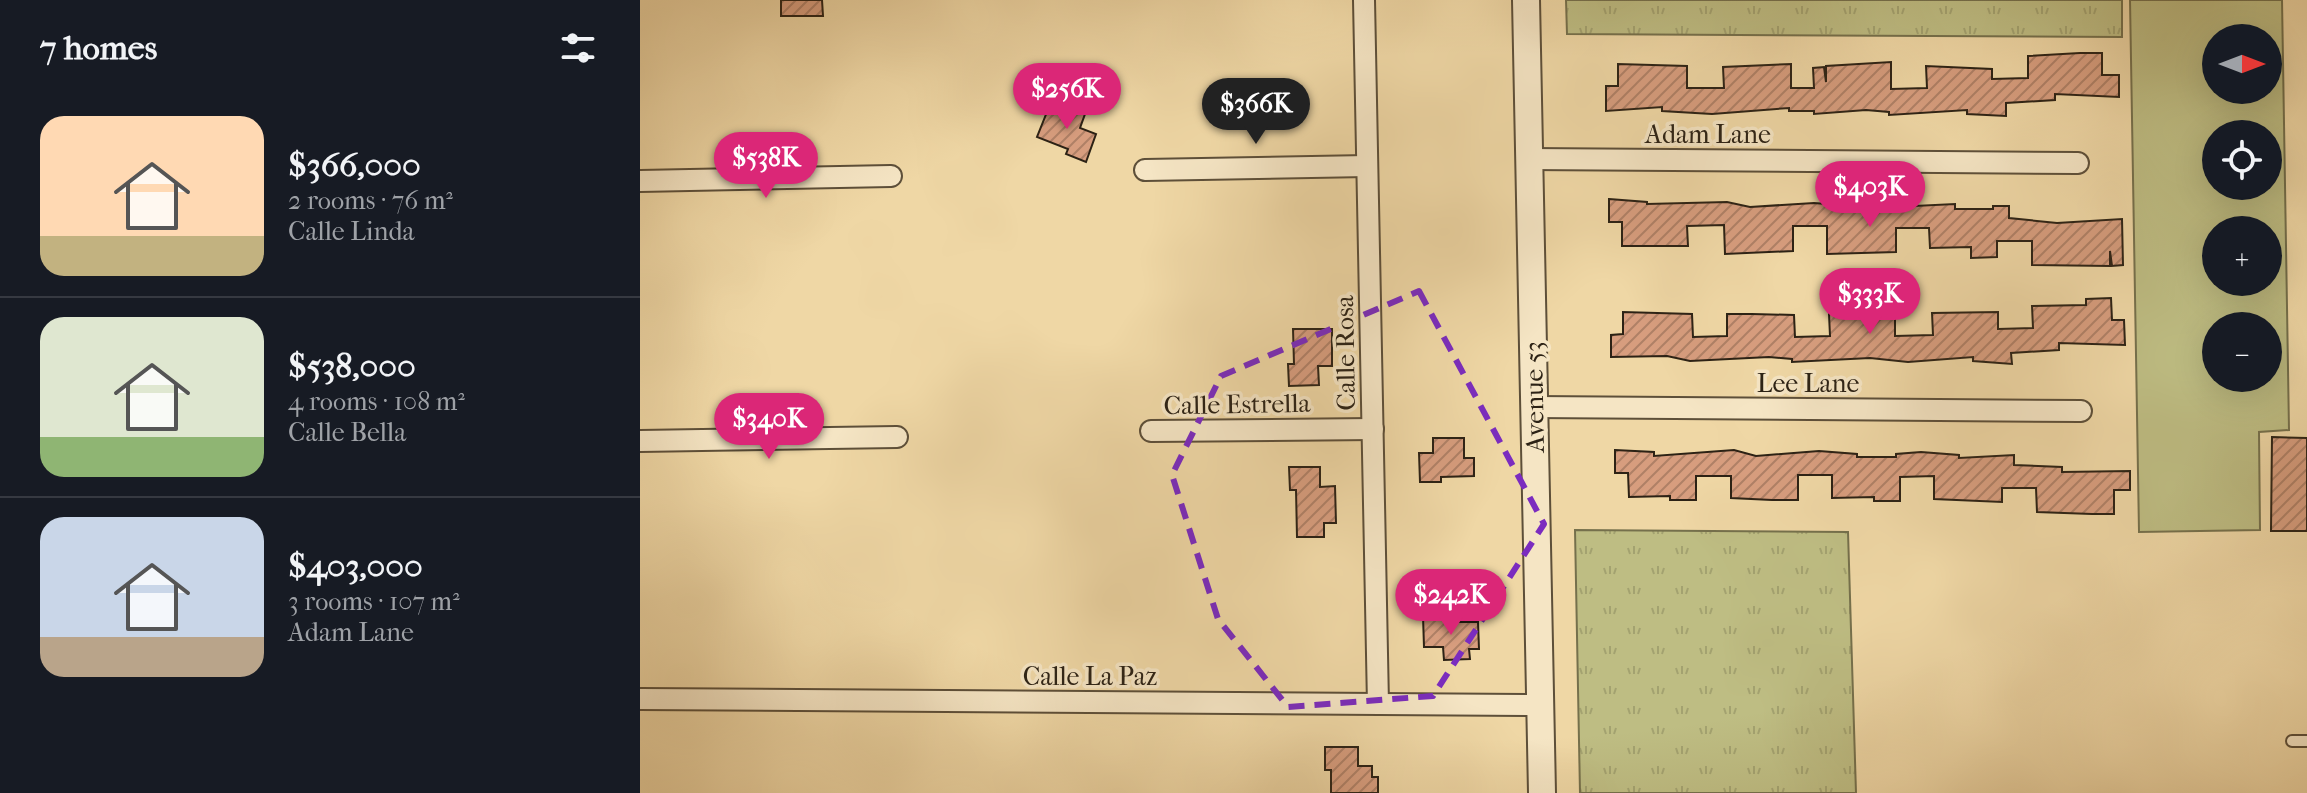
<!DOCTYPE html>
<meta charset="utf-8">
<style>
:root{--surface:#171b24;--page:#242831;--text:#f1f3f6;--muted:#9ea1a6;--line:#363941;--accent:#db2777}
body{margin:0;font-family:"IM FELL French Canon",serif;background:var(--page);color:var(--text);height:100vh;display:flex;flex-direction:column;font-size:30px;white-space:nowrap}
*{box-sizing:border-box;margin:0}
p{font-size:26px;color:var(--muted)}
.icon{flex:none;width:44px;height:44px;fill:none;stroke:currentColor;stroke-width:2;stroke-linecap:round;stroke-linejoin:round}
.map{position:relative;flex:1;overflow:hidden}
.sheet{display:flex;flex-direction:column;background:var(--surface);width:640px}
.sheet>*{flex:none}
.needle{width:52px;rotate:90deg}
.buttons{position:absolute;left:1562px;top:24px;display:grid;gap:16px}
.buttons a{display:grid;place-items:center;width:80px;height:80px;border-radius:50%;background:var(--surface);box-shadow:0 8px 32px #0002;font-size:40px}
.price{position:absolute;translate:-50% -68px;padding:0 18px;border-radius:28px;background:var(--accent);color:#fff;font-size:26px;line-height:52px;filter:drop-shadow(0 2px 4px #0008)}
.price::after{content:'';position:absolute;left:50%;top:48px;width:24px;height:18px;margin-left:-12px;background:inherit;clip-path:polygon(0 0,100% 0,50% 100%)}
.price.selected{background:#222;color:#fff}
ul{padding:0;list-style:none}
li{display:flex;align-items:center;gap:24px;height:200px;padding:0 40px}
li+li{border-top:2px solid var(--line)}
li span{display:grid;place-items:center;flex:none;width:224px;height:160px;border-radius:24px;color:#555}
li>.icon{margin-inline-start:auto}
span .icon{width:96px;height:96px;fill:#fffc;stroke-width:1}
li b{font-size:34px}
h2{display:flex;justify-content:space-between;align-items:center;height:96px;padding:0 40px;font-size:34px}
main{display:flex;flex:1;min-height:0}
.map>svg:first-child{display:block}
</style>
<main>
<section class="sheet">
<h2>7 homes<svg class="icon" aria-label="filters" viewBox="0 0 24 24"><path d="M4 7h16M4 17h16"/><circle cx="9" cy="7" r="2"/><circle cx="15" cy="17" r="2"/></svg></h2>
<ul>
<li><span style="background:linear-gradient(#ffd9b3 75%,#c2b280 0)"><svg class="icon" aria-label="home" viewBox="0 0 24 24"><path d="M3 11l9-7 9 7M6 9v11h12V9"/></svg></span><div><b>$366,000</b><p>2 rooms · 76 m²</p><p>Calle Linda</p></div></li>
<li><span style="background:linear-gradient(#dfe7d0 75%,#8fb573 0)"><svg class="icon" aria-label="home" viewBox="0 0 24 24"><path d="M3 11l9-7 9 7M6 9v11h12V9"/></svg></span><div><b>$538,000</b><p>4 rooms · 108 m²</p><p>Calle Bella</p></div></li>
<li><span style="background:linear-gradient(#c9d6e8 75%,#b9a48a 0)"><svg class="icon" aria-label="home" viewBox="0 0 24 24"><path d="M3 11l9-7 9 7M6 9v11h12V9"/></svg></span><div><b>$403,000</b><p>3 rooms · 107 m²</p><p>Adam Lane</p></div></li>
</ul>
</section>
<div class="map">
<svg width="1667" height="793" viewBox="0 0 1667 793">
<defs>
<pattern id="grass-tufts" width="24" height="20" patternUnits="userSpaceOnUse" patternTransform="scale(2)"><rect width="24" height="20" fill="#bebd83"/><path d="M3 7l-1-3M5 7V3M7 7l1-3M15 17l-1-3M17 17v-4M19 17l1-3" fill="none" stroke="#a3a270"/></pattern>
<pattern id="building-hatch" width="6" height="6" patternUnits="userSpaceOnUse" patternTransform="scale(2)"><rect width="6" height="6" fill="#d79d7e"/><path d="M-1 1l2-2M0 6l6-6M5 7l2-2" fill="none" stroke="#af8066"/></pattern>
</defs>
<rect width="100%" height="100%" fill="#efd7a5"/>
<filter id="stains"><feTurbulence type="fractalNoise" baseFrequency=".0025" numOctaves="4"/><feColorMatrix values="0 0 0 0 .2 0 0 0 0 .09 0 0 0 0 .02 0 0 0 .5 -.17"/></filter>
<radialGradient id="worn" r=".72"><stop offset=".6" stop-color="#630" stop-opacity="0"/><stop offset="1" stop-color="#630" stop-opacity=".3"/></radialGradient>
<!-- grass -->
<g fill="url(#grass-tufts)" stroke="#75704c" stroke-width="2">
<path d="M 926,0 L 1482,0 L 1482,37 L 927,34 Z"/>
<path d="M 935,530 L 1208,532 L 1216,793 L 940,793 Z"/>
</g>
<!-- green -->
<path fill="#bebd83" stroke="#75704c" stroke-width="2" fill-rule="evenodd" d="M 1490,0 L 1642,0 L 1649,430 L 1619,432 L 1620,530 L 1499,532 ZM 1576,38 L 1628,38 L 1628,90 L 1576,90 ZM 1576,134 L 1628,134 L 1628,186 L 1576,186 ZM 1576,230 L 1628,230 L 1628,282 L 1576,282 ZM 1576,326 L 1628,326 L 1628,378 L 1576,378 Z"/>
<!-- building -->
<g fill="url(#building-hatch)" stroke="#2c2215" stroke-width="2">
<path d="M 141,0 L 182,0 L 183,16 L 141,16 Z"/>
<path d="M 1440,53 L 1462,53 L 1462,75 L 1479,75 L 1479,97 L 1415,94 L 1415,100 L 1366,103 L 1366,116 L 1327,114 L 1327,110 L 1249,115 L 1249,112 L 1226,110 L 1174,114 L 1174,111 L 1149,111 L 1149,108 L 1072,114 L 1022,111 L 1022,107 L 966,111 L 966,86 L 978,86 L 978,64 L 1047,66 L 1047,88 L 1084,88 L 1083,67 L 1151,64 L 1151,88 L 1174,88 L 1173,68 L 1184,67 L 1186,82 L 1186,66 L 1251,62 L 1251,89 L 1287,88 L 1286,66 L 1352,69 L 1352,79 L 1388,78 L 1388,56 Z"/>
<path d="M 411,102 L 445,114 L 440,128 L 456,134 L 446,162 L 426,154 L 428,149 L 397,137 Z"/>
<path d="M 969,199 L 1007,202 L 1007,204 L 1087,202 L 1110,207 L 1174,203 L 1212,206 L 1212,209 L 1315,204 L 1315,209 L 1353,209 L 1353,206 L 1369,206 L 1369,218 L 1417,223 L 1482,219 L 1483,265 L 1472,266 L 1470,251 L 1470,266 L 1392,265 L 1392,241 L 1357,241 L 1357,257 L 1331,258 L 1331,247 L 1290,248 L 1289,228 L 1256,228 L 1256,252 L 1187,254 L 1187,226 L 1153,226 L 1153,251 L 1085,254 L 1084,225 L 1047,226 L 1048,246 L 982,246 L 982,222 L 969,222 Z"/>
<path d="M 1471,298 L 1472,320 L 1484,320 L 1485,345 L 1419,343 L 1419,350 L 1371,353 L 1372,364 L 1333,361 L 1333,357 L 1268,362 L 1230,358 L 1152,362 L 1152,359 L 1129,357 L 1050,361 L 1027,356 L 971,357 L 971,335 L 983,334 L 983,312 L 1052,314 L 1053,337 L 1087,336 L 1087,314 L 1112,314 L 1154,315 L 1155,337 L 1190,336 L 1189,314 L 1215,314 L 1255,316 L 1255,336 L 1293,335 L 1292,313 L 1358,312 L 1358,329 L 1393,328 L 1392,306 L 1446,305 L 1446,299 Z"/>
<path d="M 653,329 L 692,329 L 692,366 L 678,366 L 679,385 L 649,386 L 648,364 L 654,364 Z"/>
<path d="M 1632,437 L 1667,438 L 1667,531 L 1631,531 Z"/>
<path d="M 793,438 L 824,438 L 824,458 L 834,458 L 834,476 L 801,477 L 801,482 L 780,482 L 779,453 L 793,453 Z"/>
<path d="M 975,450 L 1014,452 L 1014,456 L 1094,450 L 1116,456 L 1179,451 L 1217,454 L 1217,457 L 1256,457 L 1256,454 L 1281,452 L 1319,455 L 1319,458 L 1374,455 L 1374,465 L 1422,467 L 1422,472 L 1490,471 L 1490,490 L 1474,490 L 1474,514 L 1452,514 L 1397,512 L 1396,488 L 1362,488 L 1362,502 L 1294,499 L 1294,476 L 1260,477 L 1260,501 L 1234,501 L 1234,497 L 1192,498 L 1192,475 L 1158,475 L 1158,500 L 1132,500 L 1091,498 L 1091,476 L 1056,476 L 1056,500 L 1030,500 L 1030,496 L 989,497 L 988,473 L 975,473 Z"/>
<path d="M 649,467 L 680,467 L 680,487 L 695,486 L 696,523 L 684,523 L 684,537 L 657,537 L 656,490 L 650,490 Z"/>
<path d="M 805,615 L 805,622 L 838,622 L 839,649 L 829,649 L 830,659 L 804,660 L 803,647 L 784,647 L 783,616 Z"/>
<path d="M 685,747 L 718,747 L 718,766 L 732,766 L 732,777 L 738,777 L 738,793 L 691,793 L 691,770 L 685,770 Z"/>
</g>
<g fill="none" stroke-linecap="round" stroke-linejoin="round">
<!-- service casing -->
<g stroke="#5d4f39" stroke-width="14">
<path id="service" d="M 1652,741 L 1667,741"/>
</g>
<!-- minor casing -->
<g stroke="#5d4f39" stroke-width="24">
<g id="minor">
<path d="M 724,0 L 738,704"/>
<path d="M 889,159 L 1438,163"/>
<path d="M 505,170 L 727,166"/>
<path d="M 0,181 L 251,176"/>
<path d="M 894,407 L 1441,411"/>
<path d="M 511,431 L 733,429"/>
<path d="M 0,441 L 257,437"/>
<path d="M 0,699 L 900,705"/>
</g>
</g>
<!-- tertiary casing -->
<g stroke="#5d4f39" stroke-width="30">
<path id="tertiary" d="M 886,0 L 902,793"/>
</g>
<!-- service -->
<use href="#service" stroke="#f5e5c4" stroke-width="10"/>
<!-- minor -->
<use href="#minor" stroke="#f5e5c4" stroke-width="20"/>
<!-- tertiary -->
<use href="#tertiary" stroke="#f5e5c4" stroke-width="26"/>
</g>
<!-- marked area -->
<path fill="none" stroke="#7b2cbf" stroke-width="6" stroke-dasharray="16 10" stroke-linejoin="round" d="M 779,291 L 904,524 L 793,696 L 648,707 L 578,619 L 532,475 L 581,376 Z"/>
<g text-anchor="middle" stroke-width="7" stroke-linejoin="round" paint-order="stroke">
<!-- street labels -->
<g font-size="26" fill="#2c2215" stroke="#f5e5c4">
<text x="1068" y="143">Adam Lane</text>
<text transform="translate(705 353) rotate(-91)" y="9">Calle Rosa</text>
<text x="1168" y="392">Lee Lane</text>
<text transform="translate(894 397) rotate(-91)" y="9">Avenue 53</text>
<text transform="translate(597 404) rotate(-1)" y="9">Calle Estrella</text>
<text x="450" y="685">Calle La Paz</text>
</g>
</g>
<rect width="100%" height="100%" filter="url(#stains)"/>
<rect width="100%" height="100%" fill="url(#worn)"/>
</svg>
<div class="buttons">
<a><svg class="needle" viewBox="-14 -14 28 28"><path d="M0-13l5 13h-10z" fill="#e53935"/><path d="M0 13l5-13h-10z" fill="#9ea1a6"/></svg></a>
<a><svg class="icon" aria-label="locate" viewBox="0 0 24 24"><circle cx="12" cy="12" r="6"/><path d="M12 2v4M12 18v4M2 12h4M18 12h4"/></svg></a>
<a>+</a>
<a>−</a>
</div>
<b class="price" style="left:427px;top:131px">$256K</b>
<b class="price selected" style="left:616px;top:146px">$366K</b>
<b class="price" style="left:126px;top:200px">$538K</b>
<b class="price" style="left:1230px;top:229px">$403K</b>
<b class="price" style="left:1230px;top:336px">$333K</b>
<b class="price" style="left:129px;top:461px">$340K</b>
<b class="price" style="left:811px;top:637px">$242K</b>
</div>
</main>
